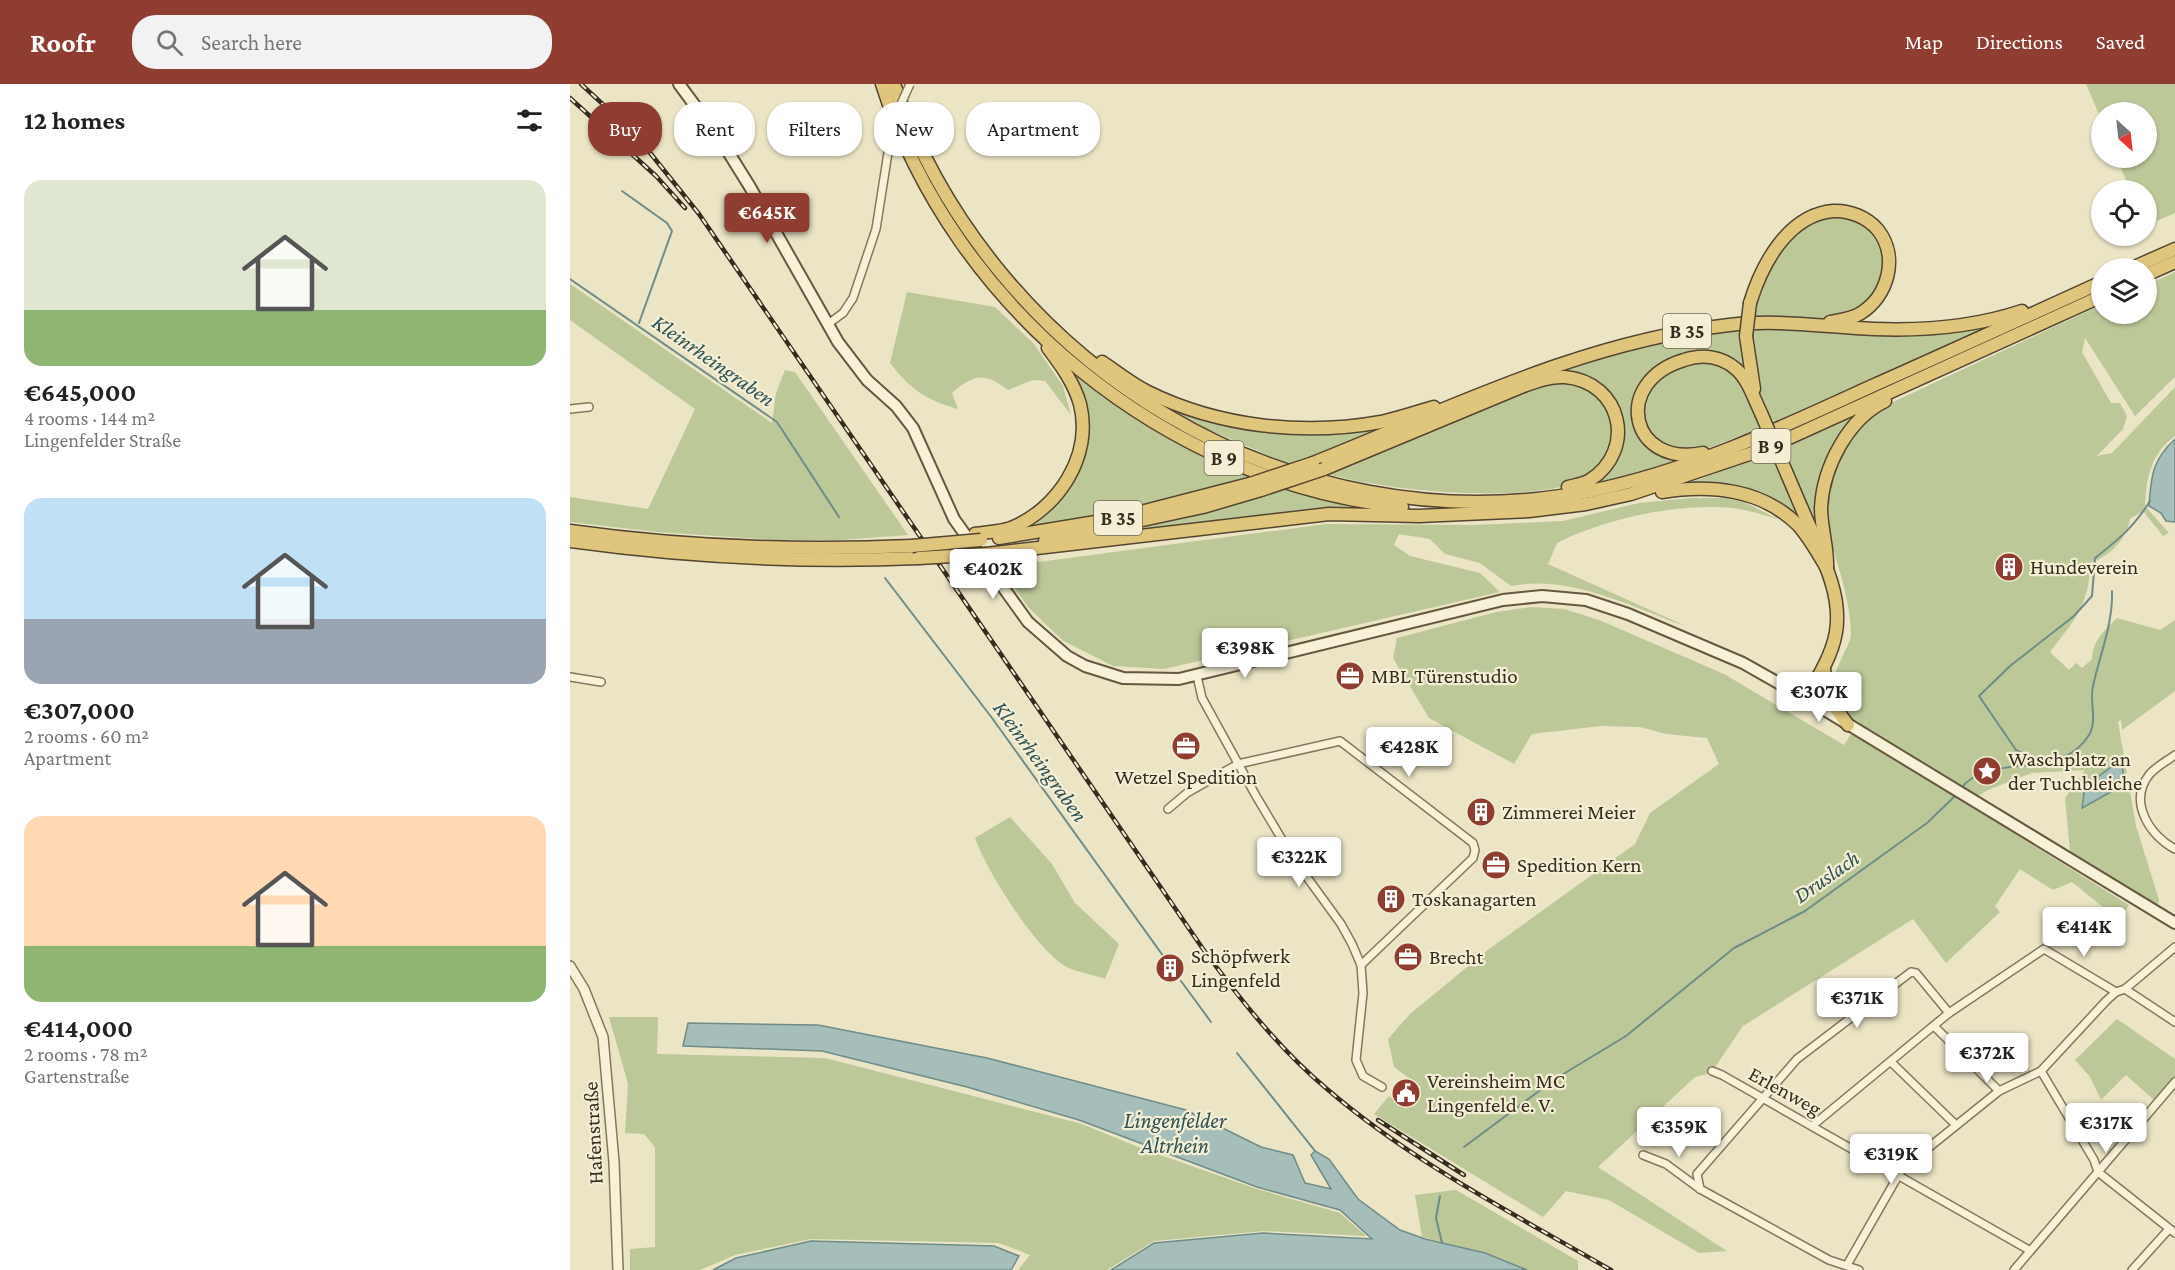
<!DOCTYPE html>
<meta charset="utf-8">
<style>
:root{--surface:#fff;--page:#f2f2f2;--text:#222;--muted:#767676;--accent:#8f3c31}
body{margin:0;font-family:"Crimson Pro",serif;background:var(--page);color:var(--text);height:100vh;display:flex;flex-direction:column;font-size:22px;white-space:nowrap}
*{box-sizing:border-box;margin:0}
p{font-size:20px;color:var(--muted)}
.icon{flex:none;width:33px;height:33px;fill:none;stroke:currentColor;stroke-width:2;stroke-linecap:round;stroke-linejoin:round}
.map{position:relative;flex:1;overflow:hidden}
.side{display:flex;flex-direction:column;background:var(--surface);width:570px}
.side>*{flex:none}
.top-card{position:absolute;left:18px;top:18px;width:570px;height:54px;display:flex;gap:12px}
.needle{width:39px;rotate:153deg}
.tools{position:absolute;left:1521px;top:18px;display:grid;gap:12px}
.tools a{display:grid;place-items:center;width:66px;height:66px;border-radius:50%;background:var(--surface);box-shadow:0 2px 4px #0004;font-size:30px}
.price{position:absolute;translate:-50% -51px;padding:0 14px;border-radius:6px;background:#fff;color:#222;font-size:20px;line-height:39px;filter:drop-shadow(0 2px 3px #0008)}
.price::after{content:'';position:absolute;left:50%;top:36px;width:18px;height:14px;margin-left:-9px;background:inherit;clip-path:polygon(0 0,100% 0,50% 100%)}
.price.selected{background:var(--accent);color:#fff}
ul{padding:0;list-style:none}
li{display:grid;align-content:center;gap:12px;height:318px;padding:0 24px}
li span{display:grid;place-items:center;height:186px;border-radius:18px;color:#555}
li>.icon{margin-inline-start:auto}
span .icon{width:108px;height:108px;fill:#fffc;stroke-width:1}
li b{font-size:26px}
h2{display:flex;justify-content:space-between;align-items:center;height:72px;padding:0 24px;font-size:26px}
.tag{padding:0 21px;border-radius:24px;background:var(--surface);box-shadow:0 2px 4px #0004;font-size:21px;line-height:54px}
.tag.selected{background:var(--accent);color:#fff}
header{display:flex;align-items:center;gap:36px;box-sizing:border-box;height:84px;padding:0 30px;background:var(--accent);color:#fff}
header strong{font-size:28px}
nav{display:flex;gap:33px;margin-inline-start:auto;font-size:21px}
.search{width:420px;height:54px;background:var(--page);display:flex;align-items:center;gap:15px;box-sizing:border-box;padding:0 21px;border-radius:24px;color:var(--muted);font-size:22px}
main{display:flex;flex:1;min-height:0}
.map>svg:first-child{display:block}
</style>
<header>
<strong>Roofr</strong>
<div class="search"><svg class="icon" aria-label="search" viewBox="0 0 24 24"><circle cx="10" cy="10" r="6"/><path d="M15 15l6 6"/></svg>Search here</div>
<nav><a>Map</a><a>Directions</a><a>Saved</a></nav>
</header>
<main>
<section class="side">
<h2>12 homes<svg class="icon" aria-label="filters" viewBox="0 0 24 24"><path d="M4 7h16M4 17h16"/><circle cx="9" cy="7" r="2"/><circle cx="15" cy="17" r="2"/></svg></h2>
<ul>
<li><span style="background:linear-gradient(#dfe7d0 70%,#8fb573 0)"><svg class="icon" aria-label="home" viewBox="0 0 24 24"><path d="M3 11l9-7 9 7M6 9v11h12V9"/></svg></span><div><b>€645,000</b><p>4 rooms · 144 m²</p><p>Lingenfelder Straße</p></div></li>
<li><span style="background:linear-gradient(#bfe0f5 65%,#9aa5b1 0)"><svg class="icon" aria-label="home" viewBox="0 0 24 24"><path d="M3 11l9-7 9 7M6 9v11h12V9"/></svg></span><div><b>€307,000</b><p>2 rooms · 60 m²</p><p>Apartment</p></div></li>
<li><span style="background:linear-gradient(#ffd9b3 70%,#8fb573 0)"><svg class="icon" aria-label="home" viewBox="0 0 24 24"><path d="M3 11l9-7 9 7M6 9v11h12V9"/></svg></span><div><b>€414,000</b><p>2 rooms · 78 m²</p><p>Gartenstraße</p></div></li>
</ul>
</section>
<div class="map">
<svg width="1605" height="1186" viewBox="0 0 1605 1186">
<rect width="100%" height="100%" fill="#ebe4c5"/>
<!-- green -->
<g fill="#bdc899">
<path d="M 1516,0 L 1605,0 L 1605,129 L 1577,141 L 1576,106 L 1560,106 L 1547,74 L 1576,74 L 1576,28 L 1532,28 L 1531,35 Z"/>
<path d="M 1272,130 L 1298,142 L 1314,166 L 1315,190 L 1295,222 L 1267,234 L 1184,234 L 1186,221 L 1184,220 L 1201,177 L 1232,140 Z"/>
<path d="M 1605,188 L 1605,293 L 1565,332 L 1515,254 L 1512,268 L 1541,319 L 1550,319 L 1557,332 L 1553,345 L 1527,372 L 1542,369 L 1605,303 L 1605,352 C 1581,369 1576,394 1575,422 L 1599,449 L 1593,452 L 1573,427 L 1560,435 C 1557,455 1539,473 1520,479 C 1520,520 1504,537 1480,568 L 1499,586 L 1506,579 L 1512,584 L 1522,575 C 1522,557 1535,546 1547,534 L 1590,546 L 1605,536 L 1605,607 L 1552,646 L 1551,636 L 1548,638 L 1566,742 L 1589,816 L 1588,821 L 1500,767 L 1495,714 L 1515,686 L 1462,689 L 1420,705 L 1395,719 L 1559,821 L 1549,836 L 1502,798 L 1483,806 L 1450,785 L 1425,822 L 1430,828 L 1376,879 L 1343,835 L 1173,942 L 1141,989 L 1125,993 L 1028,1083 L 1157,1167 L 1129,1169 L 1039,1116 L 996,1107 L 973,1133 L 804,1030 L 819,1012 L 836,1025 L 851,1003 L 824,983 L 818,955 L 840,930 L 919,865 L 1065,760 L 1080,729 L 1149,680 L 1137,654 L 1096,650 L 1070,643 L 1031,642 L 962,650 L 944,680 L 859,634 L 823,574 L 827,554 L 926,528 L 962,523 L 994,525 L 1029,536 L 1154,590 L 1274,661 L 1288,639 C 1251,610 1258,606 1275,567 C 1278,561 1281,555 1281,550 C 1280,514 1267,480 1258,447 C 1246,400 1275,355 1308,325 L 1531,221 L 1532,230 L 1576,230 L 1577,201 Z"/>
<path d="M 0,200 L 202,339 L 206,309 L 215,286 L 225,288 L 338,451 L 271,456 L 206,456 L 87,448 L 0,438 L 0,413 L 78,425 L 125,325 L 0,236 Z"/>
<path d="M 337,208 L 425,223 L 464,260 L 493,302 L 501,331 L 475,297 L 463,296 L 438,306 C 415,288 404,290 382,309 L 388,325 C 356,316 341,306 320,279 Z"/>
<path d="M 1426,239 L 1203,339 L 1188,309 L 1171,249 L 1170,259 L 1173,259 L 1176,287 L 1117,271 L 1104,274 L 1086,283 L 1071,299 L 1066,340 L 1111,375 L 1075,387 L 1022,399 L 1042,381 L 1042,315 L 980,289 L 1087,258 L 1164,246 Z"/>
<path d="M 1146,278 L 1171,296 L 1191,344 L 1131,367 L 1100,366 L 1074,343 L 1072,312 L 1107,280 Z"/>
<path d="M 499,286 C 555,330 614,367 680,393 L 564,426 L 442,447 L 466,435 L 513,366 Z"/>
<path d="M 978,298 C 1025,299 1030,303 1045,348 L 1031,384 C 1021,390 1009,397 998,401 C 939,418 814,407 755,389 Z"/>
<path d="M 574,311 L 670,341 L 832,336 L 745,373 L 743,371 L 718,380 L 621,338 Z"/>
<path d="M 1292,327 L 1261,371 L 1253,460 L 1216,376 L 1218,375 L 1213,363 Z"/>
<path d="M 1201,368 L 1233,439 L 1219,428 L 1120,399 Z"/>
<path d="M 714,405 L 794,426 L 513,454 L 598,436 Z"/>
<path d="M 1120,414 L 1166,414 L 1208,435 C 1193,431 1178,426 1163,424 C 1108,419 1036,434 987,459 L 978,480 L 1118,543 C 1063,524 1001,490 941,502 L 910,479 L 875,470 L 860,455 L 829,450 L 824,461 L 840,472 L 910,489 L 930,508 L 594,585 L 543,582 L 492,556 L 458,523 L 430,483 L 756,440 L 902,441 L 993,437 L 1069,419 Z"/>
<path d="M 440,733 L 482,780 L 505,819 L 549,860 L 535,895 C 524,891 511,889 499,884 C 469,871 416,786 405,754 Z"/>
<path d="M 39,933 L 88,933 L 87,970 L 255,974 L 512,1040 L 573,1065 L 684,1104 L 770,1129 L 796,1152 L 694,1147 L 584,1157 L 537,1186 L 448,1186 L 460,1171 L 429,1159 L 241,1155 L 165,1171 L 130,1186 L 60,1186 L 60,1165 L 85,1163 L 85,1063 L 74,1050 L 55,1049 L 58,1000 Z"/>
<path d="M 1547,935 L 1605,975 L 1605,993 L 1585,1017 L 1556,991 L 1531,1016 L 1520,993 L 1505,976 Z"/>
<path d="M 886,1106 L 1008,1177 L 1008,1186 L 957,1186 L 915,1169 L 852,1153 L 845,1111 Z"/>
</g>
<!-- water -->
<g fill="#a6beba" stroke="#6e8c88" stroke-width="1.5">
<path d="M 1605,355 L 1605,438 L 1596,437 L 1591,429 L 1579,422 C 1581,393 1582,376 1605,355 Z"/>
<path d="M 1551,676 L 1555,700 L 1512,724 L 1515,702 Z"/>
<path d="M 118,939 L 248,941 L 417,974 L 616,1026 L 691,1063 L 723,1071 L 735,1099 L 761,1105 L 741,1071 L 745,1067 L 759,1075 L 788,1115 L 830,1146 L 855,1155 L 915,1169 L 957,1186 L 541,1186 L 584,1159 L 693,1149 L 802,1155 L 770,1126 L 687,1103 L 509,1036 L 397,1003 L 252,967 L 113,962 Z"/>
<path d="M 241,1157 L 424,1162 L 449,1172 L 441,1186 L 143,1186 L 166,1174 Z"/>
</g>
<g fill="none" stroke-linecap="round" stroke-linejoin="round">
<!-- stream -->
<g stroke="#6e8c88" stroke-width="2">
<path d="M 52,107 L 97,139 L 102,147 L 69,239"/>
<path d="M 0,195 L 207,338 L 269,433"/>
<path d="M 315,494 L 422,634 L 599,880"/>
<path d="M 1461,681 L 1460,673 L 1446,666 L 1409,612 L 1440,582 L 1504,532 L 1522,512 L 1525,474 C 1549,455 1563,444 1580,417"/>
<path d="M 1391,704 C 1421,667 1491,698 1519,651 C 1528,636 1519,618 1523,602 C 1530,570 1543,540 1542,507"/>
<path d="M 611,897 L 641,938"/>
<path d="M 667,969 L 745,1067"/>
<path d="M 894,1063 L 985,995 L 1056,952 L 1164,864 L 1235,827 L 1357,739 L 1386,711"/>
<path d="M 870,1112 L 866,1134 L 872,1159"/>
</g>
<!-- minor casing -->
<g stroke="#84775c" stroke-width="10">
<g id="minor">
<path d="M 258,240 L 273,229 L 283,214 L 306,145 L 320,56"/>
<path d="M 0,325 L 19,323"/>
<path d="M 627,592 L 632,614 L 686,712 L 723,774 L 771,840 L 782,860 L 791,881 L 793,909 L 786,976 L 793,992 L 812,1003"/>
<path d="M 0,593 L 31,598"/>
<path d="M 1605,671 C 1597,677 1585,683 1579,691 C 1558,718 1580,752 1605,765"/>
<path d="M 598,725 L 617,709 L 668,680 L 770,657 L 903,759 L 905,766 L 903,774 L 791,881"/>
<path d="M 1555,905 L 1605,938"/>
<path d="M 1364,942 L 1429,1007"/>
<path d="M 1321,978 L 1386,1041"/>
<path d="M 1142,987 L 1152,991 L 1459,1166"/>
<path d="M 1471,987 L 1524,1076 L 1528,1088 L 1605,1149"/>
<path d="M 1242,1042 L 1379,929 L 1474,865 L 1546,908"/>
<path d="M 1073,1071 L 1096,1080 L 1130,1105 L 1259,1176 L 1289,1186"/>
<path d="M 1130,1105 L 1127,1090 L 1227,975 L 1341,888 L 1346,889 L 1379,929"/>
<path d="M 1277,1181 L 1332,1085 L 1429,1007 L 1471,987 L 1536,917 L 1546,908 L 1555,905 L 1605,863"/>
<path d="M 1444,1186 L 1605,998"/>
<path d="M 1562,1186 L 1599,1145"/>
</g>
</g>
<!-- tertiary casing -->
<g stroke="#84775c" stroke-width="12">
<path id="tertiary" d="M 0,882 L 14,905 L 33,953 L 44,1078 L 48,1186"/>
</g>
<!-- secondary casing -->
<g stroke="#66583f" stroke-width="14">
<path id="secondary" d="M 109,0 L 152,58 L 180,103 L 268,258 L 297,296 L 326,322 L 343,344 L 384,435 L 458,538 L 497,572 L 515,582 L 553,594 L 609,595 L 933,516 L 972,512 L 1016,516 L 1058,530 L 1173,579 L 1235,614 L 1605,839"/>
</g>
<!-- trunk casing -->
<g stroke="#534530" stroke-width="15">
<g id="trunk">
<path d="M 312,0 C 383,224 598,399 832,423"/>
<path d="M 324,0 C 423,282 722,466 1020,407 C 1119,387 1211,344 1302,302 C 1379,268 1455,233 1532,198"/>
<path d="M 1562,184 L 1605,165"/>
<path d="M 1576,191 L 1605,178"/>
<path d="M 1180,219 C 1192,180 1218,131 1263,127 C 1279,126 1297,133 1308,146 C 1329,173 1318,212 1291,229 C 1282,235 1270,236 1260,238"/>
<path d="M 1176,252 L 1184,305"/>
<path d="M 532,278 C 547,288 562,300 578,308 C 649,343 734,352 811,338 C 829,334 847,328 864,323"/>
<path d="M 1133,369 C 1060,384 1041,298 1114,276 C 1132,270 1151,272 1166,285 C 1178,295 1184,315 1191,329"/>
<path d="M 743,379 C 879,325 1011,258 1159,241 C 1208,235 1255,243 1304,245 C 1354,247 1404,243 1452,227"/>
<path d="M 754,385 L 951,303 C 965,298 980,292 995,293 C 1052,298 1067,366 1020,396 C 1014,400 1005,401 998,403"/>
<path d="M 1092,408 C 1140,400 1192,405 1228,441 C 1239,453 1248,470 1257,484"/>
<path d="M 1232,425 L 1247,459"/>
<path d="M 0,447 C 114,463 227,467 342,462"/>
<path d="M 405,450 C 416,448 430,448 441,444 C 488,425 523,372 510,320 C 504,299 491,281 478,264"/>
<path d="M 429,454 L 544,435 L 683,399"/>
<path d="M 0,457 C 116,473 232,479 349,474"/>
<path d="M 475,457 L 633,423 L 691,406"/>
<path d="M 416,470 L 759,430 L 849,432 L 959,427 L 1016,420 L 1061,410 L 1197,364 L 1532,212"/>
<path d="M 1257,484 C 1258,464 1251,444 1251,424 C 1253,383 1278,335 1315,317"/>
<path d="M 1254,585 L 1258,614 L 1278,641"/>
<path d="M 1235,614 C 1268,565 1278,534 1254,478"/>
</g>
</g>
<!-- minor -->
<use href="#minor" stroke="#f6f1d7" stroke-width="7"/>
<!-- tertiary -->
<use href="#tertiary" stroke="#f6f1d7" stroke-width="9"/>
<!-- secondary -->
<use href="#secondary" stroke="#f6f1d7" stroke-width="10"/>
<!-- trunk -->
<use href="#trunk" stroke="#e0c67d" stroke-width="12"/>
<!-- rail casing -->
<g stroke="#362d1f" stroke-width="4.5">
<g id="rail">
<path d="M 11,0 L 65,50 L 129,130 L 633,865 C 670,915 709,965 757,1005 C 842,1078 944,1130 1041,1186"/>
<path d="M 0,14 L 86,92 L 115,124"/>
<path d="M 808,1036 L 894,1091"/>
</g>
</g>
<!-- rail -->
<use href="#rail" stroke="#f3eed4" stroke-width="2" stroke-dasharray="7" stroke-linecap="butt"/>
<!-- minor-bridge casing -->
<g stroke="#84775c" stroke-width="10" stroke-linecap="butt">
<path id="minor-bridge" d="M 320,56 L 327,29 L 340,0"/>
</g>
<!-- trunk-bridge casing -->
<g stroke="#534530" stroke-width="15" stroke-linecap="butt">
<g id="trunk-bridge">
<path d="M 1176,252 L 1180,219"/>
<path d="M 1191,329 L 1232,425"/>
<path d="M 683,399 L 743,379"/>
<path d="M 691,406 L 754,385"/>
<path d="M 342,462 L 411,456"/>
<path d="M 349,474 L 416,470"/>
</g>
</g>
<!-- minor-bridge -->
<use href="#minor-bridge" stroke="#f6f1d7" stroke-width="7"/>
<!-- trunk-bridge -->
<use href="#trunk-bridge" stroke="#e0c67d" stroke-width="12"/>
</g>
<!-- icons -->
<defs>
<g id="building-disc" transform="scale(1.5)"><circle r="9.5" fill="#8f3c31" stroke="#f3eed4"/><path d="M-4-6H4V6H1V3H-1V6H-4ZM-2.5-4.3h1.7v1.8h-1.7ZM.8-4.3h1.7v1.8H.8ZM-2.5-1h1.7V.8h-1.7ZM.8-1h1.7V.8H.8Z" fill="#fff"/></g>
<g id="office-disc" transform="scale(1.5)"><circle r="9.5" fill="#8f3c31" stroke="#f3eed4"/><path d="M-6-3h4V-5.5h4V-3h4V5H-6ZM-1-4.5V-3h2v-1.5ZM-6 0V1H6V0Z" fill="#fff"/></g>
<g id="sight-disc" transform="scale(1.5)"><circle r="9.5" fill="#8f3c31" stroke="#f3eed4"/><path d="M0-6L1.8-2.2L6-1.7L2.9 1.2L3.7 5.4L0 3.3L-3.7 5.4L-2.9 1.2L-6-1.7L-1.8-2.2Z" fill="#fff"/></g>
<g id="civic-disc" transform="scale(1.5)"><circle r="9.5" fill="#8f3c31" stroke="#f3eed4"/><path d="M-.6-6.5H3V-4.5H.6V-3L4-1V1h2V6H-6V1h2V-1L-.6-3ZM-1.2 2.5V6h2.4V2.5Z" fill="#fff"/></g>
</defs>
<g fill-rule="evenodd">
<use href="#building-disc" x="1439" y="483"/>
<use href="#office-disc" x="780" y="592"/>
<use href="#office-disc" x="616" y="662"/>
<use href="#sight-disc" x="1417" y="687"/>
<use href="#building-disc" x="911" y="728"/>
<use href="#office-disc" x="926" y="781"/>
<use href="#building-disc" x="821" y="815"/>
<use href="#office-disc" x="838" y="873"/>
<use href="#building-disc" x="600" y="884"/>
<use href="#civic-disc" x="836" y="1009"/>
</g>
<g text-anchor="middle" stroke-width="4.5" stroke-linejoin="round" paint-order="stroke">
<!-- shield labels -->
<g fill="#f3eed4" stroke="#6f6755" stroke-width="1.5">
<rect x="1093" y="230" width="48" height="34" rx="4.5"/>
<rect x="1181.5" y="345" width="39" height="34" rx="4.5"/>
<rect x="634.5" y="357" width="39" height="34" rx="4.5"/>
<rect x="524" y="417" width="48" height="34" rx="4.5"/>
</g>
<g font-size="20" font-weight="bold" fill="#362d1f">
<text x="1117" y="254">B 35</text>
<text x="1201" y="369">B 9</text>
<text x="654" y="381">B 9</text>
<text x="548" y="441">B 35</text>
</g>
<!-- poi labels -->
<g font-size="21" fill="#362d1f" stroke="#f3eed4" text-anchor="start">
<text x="1460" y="490">Hundeverein</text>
<text x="801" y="599">MBL Türenstudio</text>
<text x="1438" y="682">Waschplatz an<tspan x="1438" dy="24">der Tuchbleiche</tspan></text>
<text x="616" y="700" text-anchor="middle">Wetzel Spedition</text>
<text x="932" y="735">Zimmerei Meier</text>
<text x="947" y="788">Spedition Kern</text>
<text x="842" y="822">Toskanagarten</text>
<text x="621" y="879">Schöpfwerk<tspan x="621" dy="24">Lingenfeld</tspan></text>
<text x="859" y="880">Brecht</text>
<text x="857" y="1004">Vereinsheim MC<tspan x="857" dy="24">Lingenfeld e. V.</tspan></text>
</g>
<!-- street labels -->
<g font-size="21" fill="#362d1f" stroke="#f3eed4">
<text transform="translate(1215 1007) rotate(29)" y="7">Erlenweg</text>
<text transform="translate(23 1049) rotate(-93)" y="7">Hafenstraße</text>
</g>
<!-- water labels -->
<g font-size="22" font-style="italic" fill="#2f5254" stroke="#f3eed4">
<text transform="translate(144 276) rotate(35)" y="8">Kleinrheingraben</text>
<text transform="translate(471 677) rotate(54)" y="8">Kleinrheingraben</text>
<text transform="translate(1256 792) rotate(-35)" y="8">Druslach</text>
<text x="605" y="1044">Lingenfelder<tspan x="605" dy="25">Altrhein</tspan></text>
</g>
</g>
</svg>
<div class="tools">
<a><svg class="needle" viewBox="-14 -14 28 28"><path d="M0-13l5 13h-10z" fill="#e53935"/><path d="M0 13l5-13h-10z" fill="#767676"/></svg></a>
<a><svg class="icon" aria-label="locate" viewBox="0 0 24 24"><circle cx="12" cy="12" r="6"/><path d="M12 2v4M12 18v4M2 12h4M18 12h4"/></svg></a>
<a><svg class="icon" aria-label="layers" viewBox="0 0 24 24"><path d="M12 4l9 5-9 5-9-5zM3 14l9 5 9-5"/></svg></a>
</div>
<b class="price selected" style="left:197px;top:160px">€645K</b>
<b class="price" style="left:423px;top:516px">€402K</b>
<b class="price" style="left:675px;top:595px">€398K</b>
<b class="price" style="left:1249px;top:639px">€307K</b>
<b class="price" style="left:839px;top:694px">€428K</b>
<b class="price" style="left:729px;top:804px">€322K</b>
<b class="price" style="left:1514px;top:874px">€414K</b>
<b class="price" style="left:1287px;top:945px">€371K</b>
<b class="price" style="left:1417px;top:1000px">€372K</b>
<b class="price" style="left:1536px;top:1070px">€317K</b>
<b class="price" style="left:1109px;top:1074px">€359K</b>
<b class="price" style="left:1321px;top:1101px">€319K</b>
<div class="top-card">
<a class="tag selected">Buy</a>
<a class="tag">Rent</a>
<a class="tag">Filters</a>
<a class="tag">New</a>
<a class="tag">Apartment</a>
</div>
</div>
</main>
